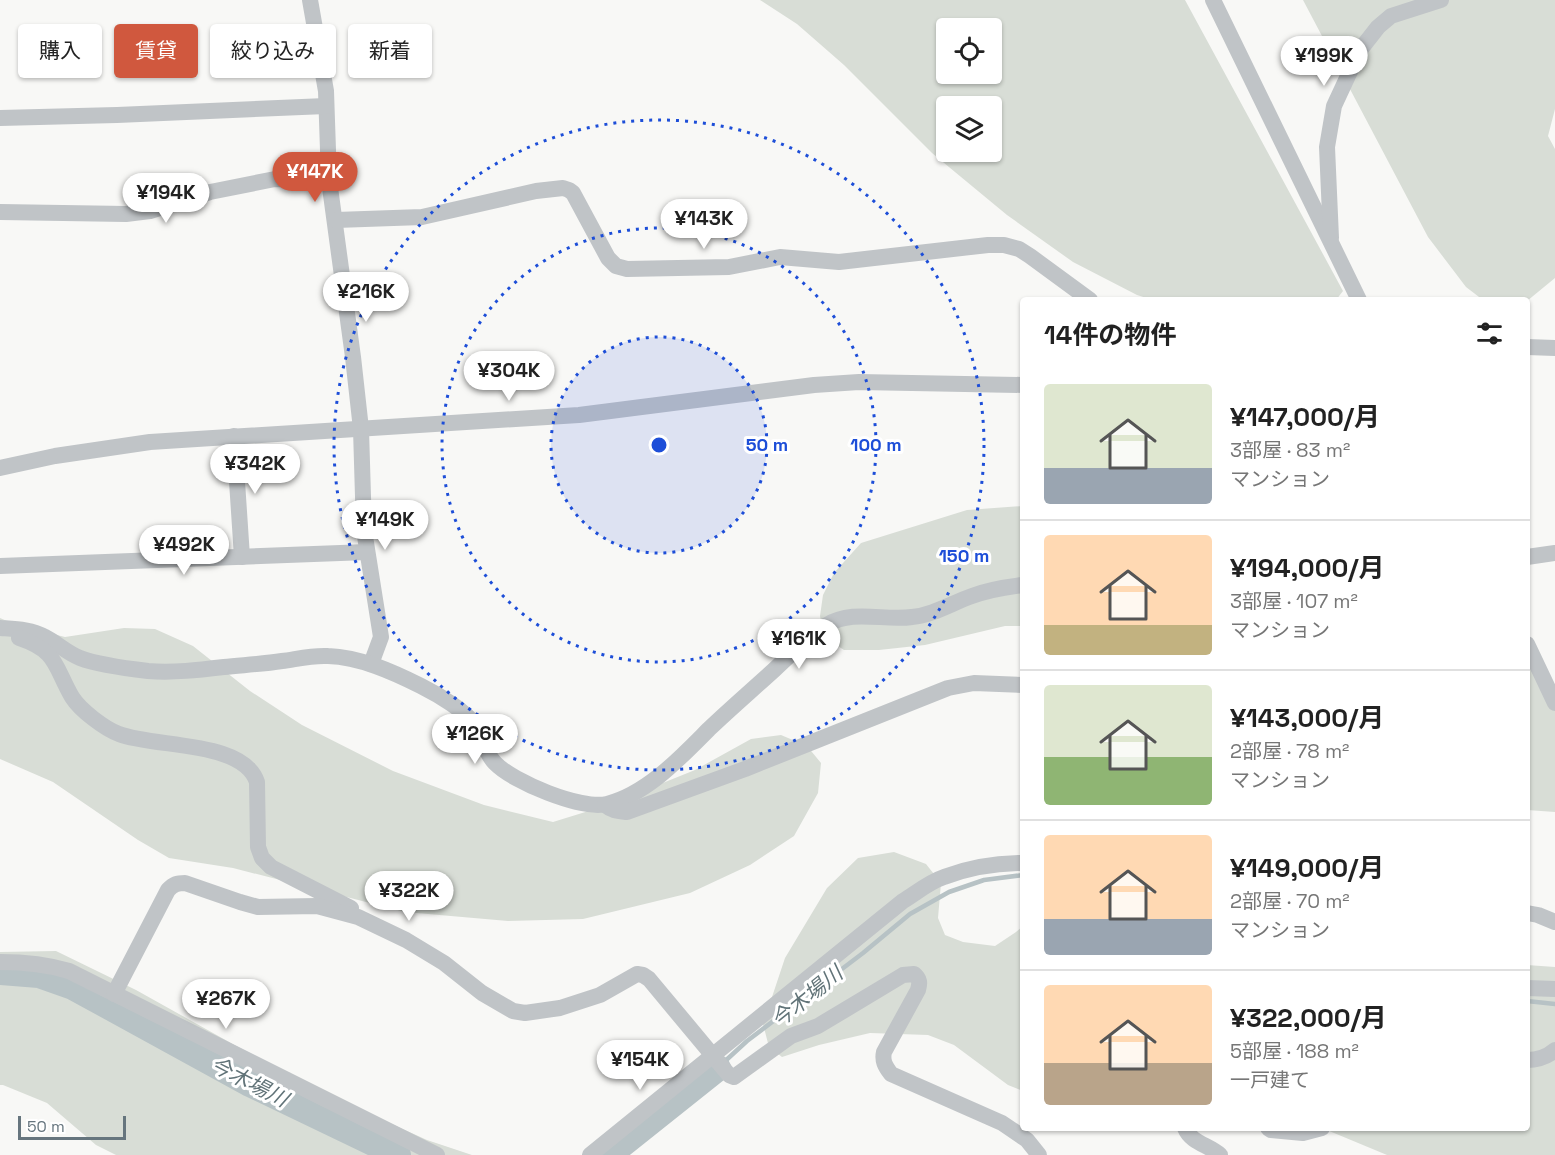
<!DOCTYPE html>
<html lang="ja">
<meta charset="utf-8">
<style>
:root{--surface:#fff;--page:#f6f6f6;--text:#222;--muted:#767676;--line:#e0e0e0;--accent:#d0583e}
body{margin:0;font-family:"Space Grotesk","Noto Sans JP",sans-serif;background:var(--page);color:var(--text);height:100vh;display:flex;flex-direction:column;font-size:22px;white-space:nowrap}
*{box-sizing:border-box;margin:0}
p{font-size:20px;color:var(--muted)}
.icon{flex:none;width:33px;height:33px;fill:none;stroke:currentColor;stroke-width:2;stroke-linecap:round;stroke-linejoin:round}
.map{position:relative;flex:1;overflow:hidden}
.side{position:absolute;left:1020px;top:297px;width:510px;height:834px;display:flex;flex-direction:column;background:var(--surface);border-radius:6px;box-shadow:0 2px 4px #0004}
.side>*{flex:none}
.guide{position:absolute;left:18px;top:24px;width:570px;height:54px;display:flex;gap:12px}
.fabs{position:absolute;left:936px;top:18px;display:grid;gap:12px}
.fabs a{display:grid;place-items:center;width:66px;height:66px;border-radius:6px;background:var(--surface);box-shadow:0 2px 4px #0004;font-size:30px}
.scale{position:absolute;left:18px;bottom:15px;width:108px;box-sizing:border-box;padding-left:6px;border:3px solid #66757e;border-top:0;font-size:16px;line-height:21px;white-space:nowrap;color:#66757e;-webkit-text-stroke:4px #fff;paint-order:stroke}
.price{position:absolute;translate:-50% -51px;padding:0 14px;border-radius:21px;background:#fff;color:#222;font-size:20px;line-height:39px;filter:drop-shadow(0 2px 3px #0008)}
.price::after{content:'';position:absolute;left:50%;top:36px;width:18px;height:14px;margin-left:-9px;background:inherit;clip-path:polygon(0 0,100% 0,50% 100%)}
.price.current{background:var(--accent);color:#fff}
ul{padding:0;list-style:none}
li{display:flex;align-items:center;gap:18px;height:150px;padding:0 24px}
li+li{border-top:2px solid var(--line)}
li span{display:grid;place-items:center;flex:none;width:168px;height:120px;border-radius:6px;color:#555}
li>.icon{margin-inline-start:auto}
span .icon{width:72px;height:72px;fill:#fffc;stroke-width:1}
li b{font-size:26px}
h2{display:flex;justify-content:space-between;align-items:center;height:72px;padding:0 24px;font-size:26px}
.pill{padding:0 21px;border-radius:6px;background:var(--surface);box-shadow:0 2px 4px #0004;font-size:21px;line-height:54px}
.pill.current{background:var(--accent);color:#fff}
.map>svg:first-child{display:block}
</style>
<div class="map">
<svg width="1555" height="1155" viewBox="0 0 1555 1155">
<rect width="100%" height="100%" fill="#f8f8f6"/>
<!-- green -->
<g fill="#d8ddd6" fill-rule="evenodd">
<path d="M 760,0 L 1185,0 L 1343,291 L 1336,300 L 1153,300 L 1137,295 L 1073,262 L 1007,215 L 932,153 L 844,65 L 797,24 ZM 946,28 L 992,28 L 992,74 L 946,74 ZM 946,106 L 992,106 L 992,152 L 946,152 Z"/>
<path d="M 1303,0 L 1555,0 L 1555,109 L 1548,136 L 1555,149 L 1555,278 L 1527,301 L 1483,300 L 1466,287 L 1428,237 Z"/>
<path d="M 1023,506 L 1023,626 L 1005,626 L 925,645 L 879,650 L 844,650 L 824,637 L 820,616 L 823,595 L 834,573 L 861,543 L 967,510 Z"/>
<path d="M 0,618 L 16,625 L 65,637 L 124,628 L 155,629 L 193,646 L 250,691 L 302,725 L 393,771 L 484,805 L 553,822 L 608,805 L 695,770 L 751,739 L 781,735 L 807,746 L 821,763 L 818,793 L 794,836 L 750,865 L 690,893 L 583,919 L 508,921 L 405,912 L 233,868 L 169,858 L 138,840 L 53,782 L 0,759 Z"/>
<path d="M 1527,653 L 1555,693 L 1555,812 L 1527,810 Z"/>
<path d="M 894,852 L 926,864 L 941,883 L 938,918 L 945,935 L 963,942 L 995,946 L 1016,932 L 1023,926 L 1023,1091 L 1008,1085 L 954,1045 L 928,1035 L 870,1033 L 819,1045 L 782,1057 L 769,1047 L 763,1024 L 785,958 L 827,888 L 858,858 Z"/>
<path d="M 56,951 L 136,990 L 308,1086 L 427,1140 L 472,1155 L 116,1155 L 96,1145 L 47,1103 L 3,1085 L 0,1085 L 0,952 Z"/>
<path d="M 1527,965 L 1555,967 L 1555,1155 L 1387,1155 L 1322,1128 L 1527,1128 Z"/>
</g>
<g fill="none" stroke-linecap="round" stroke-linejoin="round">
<!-- stream -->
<g stroke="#b7c2c5" stroke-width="4.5">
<path d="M 1527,1001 L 1555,1004"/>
<path d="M 723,1063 L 747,1041 L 863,953 L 910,914 L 949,892 L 984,880 L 1023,875"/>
</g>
<!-- river -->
<g stroke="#b7c2c5" stroke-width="26">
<path d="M 0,972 L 39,975 L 73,987 L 250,1084 L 398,1155"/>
<path d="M 609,1155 L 718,1068"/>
</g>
<!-- minor -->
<g stroke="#c0c4c7" stroke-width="16">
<path d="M 310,0 L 326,91 L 329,180 L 353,357 L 361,429 L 364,530 L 381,637 L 371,664"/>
<path d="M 1213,0 L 1359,300"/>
<path d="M 0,118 L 117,115 L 326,106"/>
<path d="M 0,212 L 126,214 L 150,211 L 210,192 L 275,179 L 329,180"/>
<path d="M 336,220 L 422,217 L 536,191 L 563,188 L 569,190 L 573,193 L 608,258 L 616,266 L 627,269 L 729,267 L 780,257 L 839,262 L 988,245 L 1004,245 L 1019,249 L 1030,256 L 1090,300"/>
<path d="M 1331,238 L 1327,147 L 1334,106 L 1360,50 L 1378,27 L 1391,16 L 1441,0"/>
<path d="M 1527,347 L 1555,348"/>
<path d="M 234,436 L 242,557"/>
<path d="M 0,468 L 55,456 L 150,442 L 579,415 L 814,385 L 859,382 L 1023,385"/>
<path d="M 1527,557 L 1555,553"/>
<path d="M 0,566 L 367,552"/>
<path d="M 0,628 C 15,629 31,629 45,637 C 57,643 67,653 80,658 C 96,664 131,669 148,671 C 173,673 199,670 224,667 C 243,665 263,664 282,661 C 297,659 312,655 328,656 C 360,657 393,672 421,686 C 437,694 468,712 476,727 C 483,740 485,753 495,763 C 513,782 581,810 607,804 C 647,794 681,757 709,729 C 730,709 752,690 774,670 C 791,654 807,638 827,625 C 852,609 884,621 912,617 C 933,615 952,603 972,596 C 988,590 1006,587 1023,585"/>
<path d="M 19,638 C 58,651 54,666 72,697 C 80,710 105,729 119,734 C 155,748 243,740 257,782 L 258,847 L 262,858 L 271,867 L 351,908"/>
<path d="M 1527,644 L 1555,703"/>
<path d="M 605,805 C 612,811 618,811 627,812 L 745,769 L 948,688 L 974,683 L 1023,685"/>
<path d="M 1527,913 L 1538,915 L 1555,922"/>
<path d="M 0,962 C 24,962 46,964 69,971 L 437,1155"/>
<path d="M 1527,988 L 1555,989"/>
<path d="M 114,994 L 168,890 C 174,884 177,883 185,883 L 240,902 L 258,907 L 317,906 L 358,917 L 406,940 L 444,963 L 482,993 L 513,1011 L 525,1013 L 560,1008 L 600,995 L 637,974 L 643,975 L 649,979 L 729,1075 L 734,1077 L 791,1036 L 818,1026 L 903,975 L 914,974 C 920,979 920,983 918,990 L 884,1052 C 882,1061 885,1066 891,1074 L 1002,1123 L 1027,1140 L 1039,1155"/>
<path d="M 1527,1060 C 1538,1060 1547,1057 1555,1050"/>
<path d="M 1185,1128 C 1191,1143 1209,1145 1220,1155"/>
<path d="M 1268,1128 L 1271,1130 L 1303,1133 L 1322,1128"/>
<path d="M 590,1155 L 903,901 C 916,893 929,882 944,877 C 968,868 997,863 1023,863"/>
</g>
</g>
<!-- distance rings -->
<circle cx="659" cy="445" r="108" fill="#1d4ed8" fill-opacity=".12"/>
<g fill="none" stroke="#1d4ed8" stroke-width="3" stroke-dasharray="3 6">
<circle cx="659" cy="445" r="108"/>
<circle cx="659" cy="445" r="217"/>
<circle cx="659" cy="445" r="325"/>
</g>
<g text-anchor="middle" stroke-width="6" stroke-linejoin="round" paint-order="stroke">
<!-- water labels -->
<g font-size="21" font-style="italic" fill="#617378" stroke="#fff">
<text transform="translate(807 997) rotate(-39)" y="7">今木場川</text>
<text transform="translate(249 1082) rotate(27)" y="7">今木場川</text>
</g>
</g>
<circle cx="659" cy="445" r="9" fill="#1d4ed8" stroke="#fff" stroke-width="3"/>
<g font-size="18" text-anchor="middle" font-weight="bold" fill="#1d4ed8" stroke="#fff" stroke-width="6" stroke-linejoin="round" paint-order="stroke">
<text x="767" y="451">50 m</text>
<text x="876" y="451">100 m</text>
<text x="964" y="562">150 m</text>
</g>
</svg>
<div class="fabs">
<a><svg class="icon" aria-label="locate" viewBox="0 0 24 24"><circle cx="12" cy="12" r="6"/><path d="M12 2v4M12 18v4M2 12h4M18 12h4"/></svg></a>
<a><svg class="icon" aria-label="layers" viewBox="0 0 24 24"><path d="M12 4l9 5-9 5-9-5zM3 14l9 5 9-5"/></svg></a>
</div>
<div class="scale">50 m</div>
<b class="price" style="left:1324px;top:87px">¥199K</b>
<b class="price current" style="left:315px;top:203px">¥147K</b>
<b class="price" style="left:166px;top:224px">¥194K</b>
<b class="price" style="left:704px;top:250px">¥143K</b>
<b class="price" style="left:366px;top:323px">¥216K</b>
<b class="price" style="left:509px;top:402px">¥304K</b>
<b class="price" style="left:255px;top:495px">¥342K</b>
<b class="price" style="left:385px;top:551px">¥149K</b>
<b class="price" style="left:184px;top:576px">¥492K</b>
<b class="price" style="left:799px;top:670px">¥161K</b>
<b class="price" style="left:475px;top:765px">¥126K</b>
<b class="price" style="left:409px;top:922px">¥322K</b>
<b class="price" style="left:226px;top:1030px">¥267K</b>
<b class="price" style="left:640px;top:1091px">¥154K</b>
<div class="guide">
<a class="pill">購入</a>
<a class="pill current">賃貸</a>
<a class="pill">絞り込み</a>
<a class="pill">新着</a>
</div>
<section class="side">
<h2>14件の物件<svg class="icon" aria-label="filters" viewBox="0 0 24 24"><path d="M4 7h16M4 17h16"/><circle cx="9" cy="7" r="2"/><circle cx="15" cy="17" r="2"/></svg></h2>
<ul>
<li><span style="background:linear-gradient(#dfe7d0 70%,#9aa5b1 0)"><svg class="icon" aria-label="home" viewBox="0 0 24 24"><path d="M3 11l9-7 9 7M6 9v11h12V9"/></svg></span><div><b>¥147,000/月</b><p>3部屋 · 83 m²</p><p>マンション</p></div></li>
<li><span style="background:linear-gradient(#ffd9b3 75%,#c2b280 0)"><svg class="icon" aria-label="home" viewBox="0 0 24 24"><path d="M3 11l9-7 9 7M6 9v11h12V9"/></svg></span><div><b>¥194,000/月</b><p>3部屋 · 107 m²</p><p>マンション</p></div></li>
<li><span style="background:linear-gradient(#dfe7d0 60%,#8fb573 0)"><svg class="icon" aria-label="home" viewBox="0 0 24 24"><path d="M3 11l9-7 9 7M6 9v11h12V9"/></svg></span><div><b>¥143,000/月</b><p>2部屋 · 78 m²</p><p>マンション</p></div></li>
<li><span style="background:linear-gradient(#ffd9b3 70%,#9aa5b1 0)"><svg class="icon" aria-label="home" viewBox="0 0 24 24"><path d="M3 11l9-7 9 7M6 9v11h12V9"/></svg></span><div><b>¥149,000/月</b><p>2部屋 · 70 m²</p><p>マンション</p></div></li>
<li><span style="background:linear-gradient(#ffd9b3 65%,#b9a48a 0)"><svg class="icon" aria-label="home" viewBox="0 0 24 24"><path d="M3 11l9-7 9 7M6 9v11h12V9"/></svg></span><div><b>¥322,000/月</b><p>5部屋 · 188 m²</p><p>一戸建て</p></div></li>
</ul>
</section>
</div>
